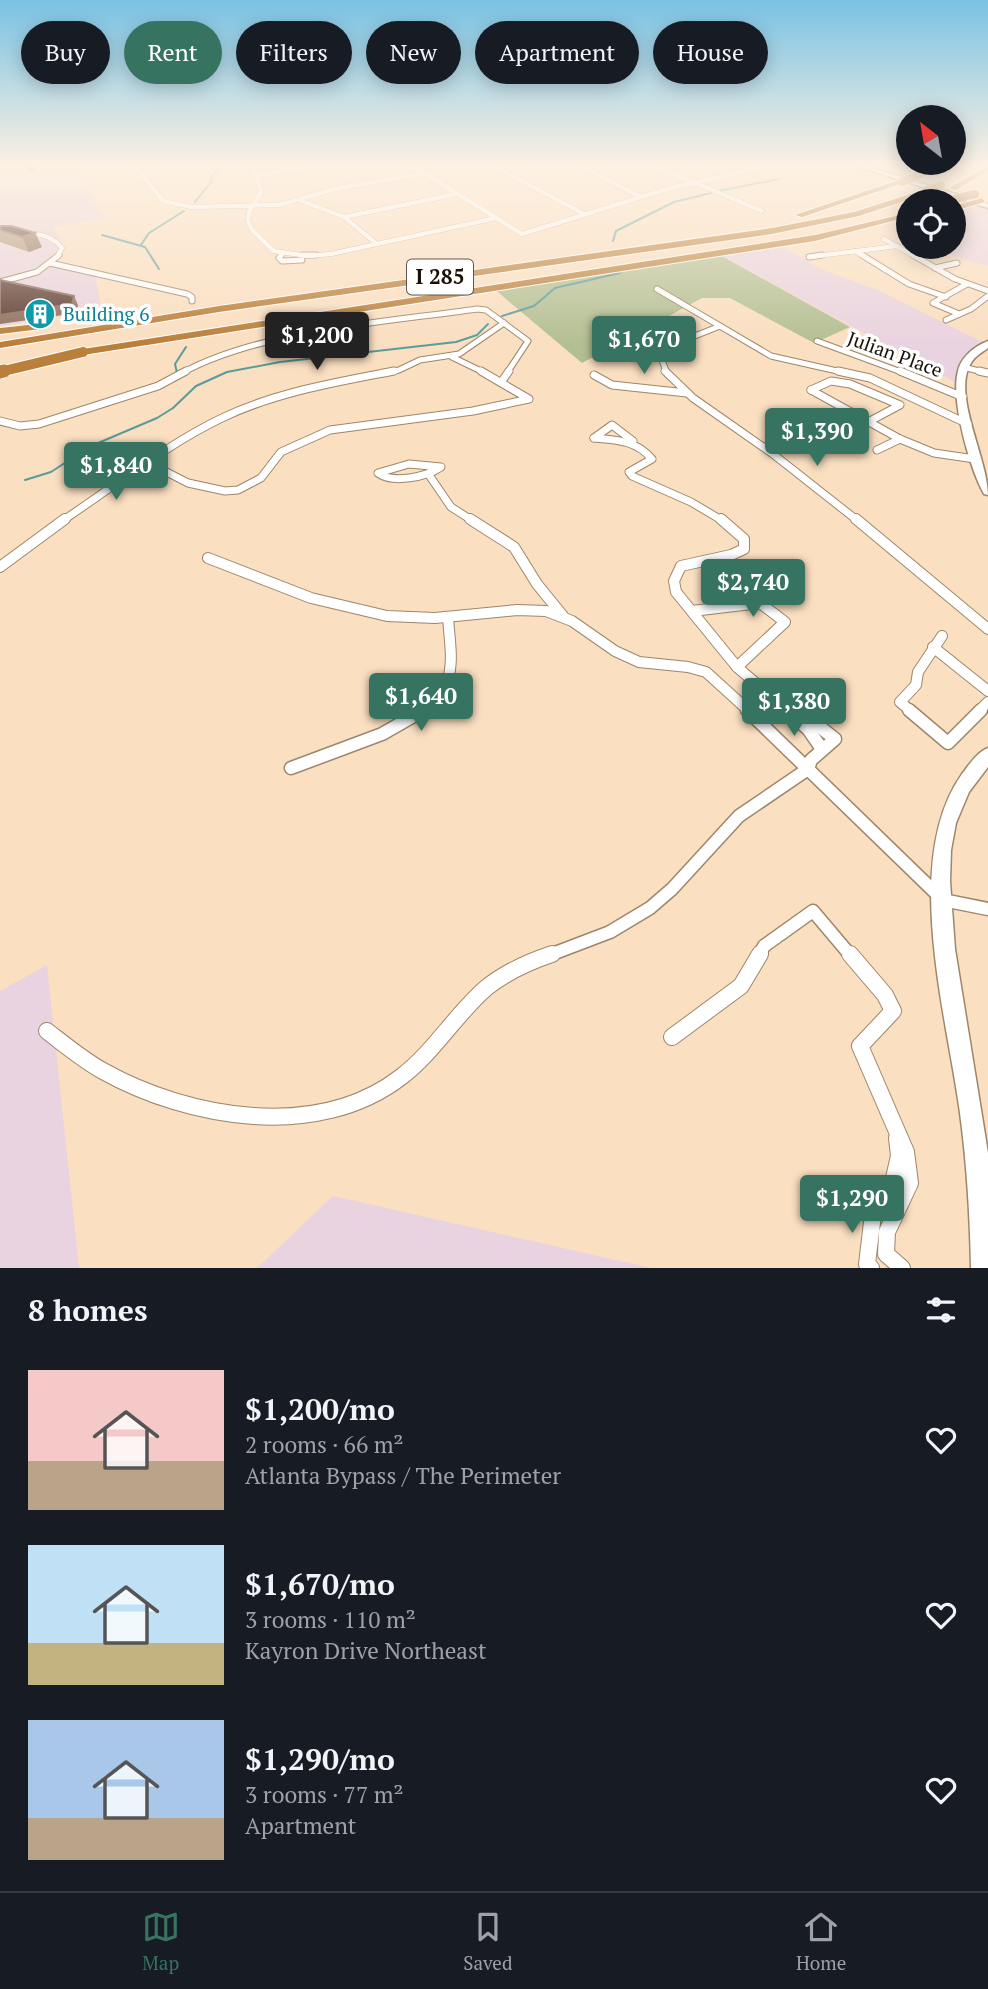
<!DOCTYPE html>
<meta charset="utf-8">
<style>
:root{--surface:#171b24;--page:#242831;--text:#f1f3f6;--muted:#9ea1a6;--line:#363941;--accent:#367461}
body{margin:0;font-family:"PT Serif",serif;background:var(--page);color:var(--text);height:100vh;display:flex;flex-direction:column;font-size:26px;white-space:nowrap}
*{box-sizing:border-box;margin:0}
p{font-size:23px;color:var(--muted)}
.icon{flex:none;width:38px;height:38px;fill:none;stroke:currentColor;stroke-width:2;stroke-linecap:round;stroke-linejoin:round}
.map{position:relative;height:1268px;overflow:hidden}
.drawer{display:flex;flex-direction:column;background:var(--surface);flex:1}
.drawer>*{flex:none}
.top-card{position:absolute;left:21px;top:21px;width:947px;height:63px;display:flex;gap:14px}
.needle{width:46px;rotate:329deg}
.buttons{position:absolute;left:896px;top:105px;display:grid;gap:14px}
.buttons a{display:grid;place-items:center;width:70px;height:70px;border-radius:50%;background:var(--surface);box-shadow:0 4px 18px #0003;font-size:35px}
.price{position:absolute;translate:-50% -60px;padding:0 16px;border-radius:7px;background:var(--accent);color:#fff;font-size:23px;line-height:46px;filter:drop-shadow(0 2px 4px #0008)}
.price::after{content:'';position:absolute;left:50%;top:42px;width:21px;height:16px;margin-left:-10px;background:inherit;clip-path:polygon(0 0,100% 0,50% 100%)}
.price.selected{background:#222;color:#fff}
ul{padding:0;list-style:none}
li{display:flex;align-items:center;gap:21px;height:175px;padding:0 28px}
li span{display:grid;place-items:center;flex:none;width:196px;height:140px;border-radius:0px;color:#555}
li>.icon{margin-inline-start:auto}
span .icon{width:84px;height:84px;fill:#fffc;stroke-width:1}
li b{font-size:30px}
h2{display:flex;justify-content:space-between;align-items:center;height:84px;padding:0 28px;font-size:30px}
.tag{padding:0 24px;border-radius:32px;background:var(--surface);box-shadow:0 4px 18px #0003;font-size:24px;line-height:63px}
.tag.selected{background:var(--accent);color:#fff}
.tab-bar{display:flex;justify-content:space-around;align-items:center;height:98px;border-top:2px solid var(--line);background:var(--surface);font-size:19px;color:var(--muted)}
.tab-bar a{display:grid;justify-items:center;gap:4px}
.tab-bar .selected{color:var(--accent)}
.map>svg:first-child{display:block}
</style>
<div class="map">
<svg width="988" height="1268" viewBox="0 0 988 1268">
<rect width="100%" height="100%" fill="#fadfc1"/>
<!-- commercial -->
<g fill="#e9d3e0">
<path d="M 0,166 L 72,166 L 105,218 L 53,227 L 65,249 L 54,265 L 95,272 L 101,310 L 0,326 Z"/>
<path d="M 974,206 L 988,209 L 988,266 L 954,256 L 936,247 L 954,247 L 954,213 Z"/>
<path d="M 782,247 L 823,270 L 880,291 L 988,345 L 969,352 L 955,382 L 718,254 Z"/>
<path d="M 47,965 L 79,1268 L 0,1268 L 0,991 Z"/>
<path d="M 333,1196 L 651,1268 L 257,1268 Z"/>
</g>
<!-- green -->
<path fill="#b3bf93" d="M 718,254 L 850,327 L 814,343 L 730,298 L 702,298 L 582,363 L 493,288 Z"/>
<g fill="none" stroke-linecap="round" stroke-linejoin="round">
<!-- stream -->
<g stroke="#589c9b" stroke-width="2">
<path d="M 718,191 L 780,179"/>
<path d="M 195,202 L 211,182 L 212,175 L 217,173 L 211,166"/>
<path d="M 102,235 L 145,247 L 159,269"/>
<path d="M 613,241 L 616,231 L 674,202 L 711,193"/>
<path d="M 141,245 L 149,233 L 184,211"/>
<path d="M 502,316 L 534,306 L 555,288 L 620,273"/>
<path d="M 177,373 L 175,364 L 186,347"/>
<path d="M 25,480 L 51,472 L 91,446 L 157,418 L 173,408 L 196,386 L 227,372 L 280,362 L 456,342 L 477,335 L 488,324"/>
</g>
<!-- minor-far5 casing -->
<g stroke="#9e866a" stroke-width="5">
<g id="minor-far5">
<path d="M 135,166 L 163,201 L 191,207 L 279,205 L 335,189 L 424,173"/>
<path d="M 254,166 L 261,192 L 249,212 L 248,221 L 252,230 L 274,251 L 308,256 L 331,254 L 496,218"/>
<path d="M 413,166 L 522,234 L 667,189 L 767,166"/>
<path d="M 494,166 L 584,214"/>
<path d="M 580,166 L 641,197"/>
<path d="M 655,166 L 762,211"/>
<path d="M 257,176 L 313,166"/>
<path d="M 299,200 L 344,217 L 377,244"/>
<path d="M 344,217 L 457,194"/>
<path d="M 0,235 C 21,233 48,229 62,248 L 57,257"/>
<path d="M 884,239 L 916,257"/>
<path d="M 855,251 L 865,257"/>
<path d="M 280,257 L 282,254"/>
<path d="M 809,257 L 897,246"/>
</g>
</g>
<!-- minor-far4 casing -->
<g stroke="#9e866a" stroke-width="7">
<g id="minor-far4">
<path d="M 281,255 L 279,258 L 282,261 L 302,260"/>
<path d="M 303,255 L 316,255"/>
<path d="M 862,255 L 909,284 L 946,297"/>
<path d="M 913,255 L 955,279 L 988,291"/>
<path d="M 809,257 L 822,255"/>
<path d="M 50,263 L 187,294 L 192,297 L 192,301"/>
<path d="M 935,268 L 957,263"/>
<path d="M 0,282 L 37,272 L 59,255"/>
<path d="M 657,289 L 771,356 L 846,373"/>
<path d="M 959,314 L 933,303 L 967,284"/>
<path d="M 946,320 L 971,309 L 988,296"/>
<path d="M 817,341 L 904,373"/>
<path d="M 452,357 L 485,373"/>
<path d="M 963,367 L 987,373"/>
<path d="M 182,373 C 261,330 387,322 477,309 L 486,310 L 528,341 L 507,373"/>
<path d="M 385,373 L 399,370 L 420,360 L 459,354 L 504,323"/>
<path d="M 667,373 L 661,358 L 677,343 L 720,326"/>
</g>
</g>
<!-- minor-far3 casing -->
<g stroke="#9e866a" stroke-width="9">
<g id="minor-far3">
<path d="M 665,371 L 693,398 L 773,454 L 858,521"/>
<path d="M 838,371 L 870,378 L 968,424"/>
<path d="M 900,371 L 963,397"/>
<path d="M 979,371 L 988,373"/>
<path d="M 594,375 L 612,385 L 687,393"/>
<path d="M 502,381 L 509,371"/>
<path d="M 811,390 L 900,439 L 934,453 L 975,459"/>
<path d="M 811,390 L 831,381 L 850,384 L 900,405 L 870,421"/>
<path d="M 0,421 L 20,426 L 39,424 L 158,386 L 186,371"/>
<path d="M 594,438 C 617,440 636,440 652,459 L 629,472 L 632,476 L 691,502 L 723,521"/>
<path d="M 594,438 L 612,425 L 633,441"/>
<path d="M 877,450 L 900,439"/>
<path d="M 149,463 L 188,483 L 225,491 L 238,490 L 261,478 L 281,452 L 330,430 L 473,411 L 529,399 L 481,371"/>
<path d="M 409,464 L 441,467 C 426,477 393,484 378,473 Z"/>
<path d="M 429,475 L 451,507 L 473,521"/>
<path d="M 62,521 C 115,486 167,444 224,417 C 277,392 337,382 394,371"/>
</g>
</g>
<!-- minor-far2 casing -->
<g stroke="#9e866a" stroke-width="12">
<g id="minor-far2">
<path d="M 470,519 L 514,547 L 537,584 L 563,616"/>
<path d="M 721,519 L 744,539 L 744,549 L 731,555 L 681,566 L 674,581 L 676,592 L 737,667 L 788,711"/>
<path d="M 856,519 L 988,629"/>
<path d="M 208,558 L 311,598 L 387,616 L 435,618 L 517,610 L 546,611 L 572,621 L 615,651 L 639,662 L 688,667 L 706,672 L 749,711"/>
<path d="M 0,567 L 65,519"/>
<path d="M 692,611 L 760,603 L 785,622 L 737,667"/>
<path d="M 933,647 L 988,691"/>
<path d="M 761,689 L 801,711"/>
<path d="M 422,711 C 459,685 451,658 448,618"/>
<path d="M 911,711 L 900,702 L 916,685 L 918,672 L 942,636"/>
<path d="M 979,711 L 988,702"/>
</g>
</g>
<!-- minor-far1 casing -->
<g stroke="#9e866a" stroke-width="15">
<g id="minor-far1">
<path d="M 747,710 L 943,900 L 988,909"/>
<path d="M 786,710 L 808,729 L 822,749"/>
<path d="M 909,710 L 948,743 L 981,710"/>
<path d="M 291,768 L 382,734 L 424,710"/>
<path d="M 547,956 L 610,932 L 650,908 L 672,889 L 739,816 L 808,769 L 811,760 L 835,739 L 799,710"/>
<path d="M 759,956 L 764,946 L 813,911 L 851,956"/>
</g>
</g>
<!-- minor casing -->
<g stroke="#9e866a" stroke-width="18">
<g id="minor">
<path d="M 850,954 L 885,995 L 893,1011 L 860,1046 L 906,1152 L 910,1183 L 887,1232 L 886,1254 L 902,1268"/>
<path d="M 47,1031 C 65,1045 83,1060 103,1071 C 189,1119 318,1141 401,1077 C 434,1052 455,1015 486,988 C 506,972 528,962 552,954"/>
<path d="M 672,1037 L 741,986 L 760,954"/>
<path d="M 871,1268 L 867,1264 L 873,1214 L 894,1178 L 899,1156 L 897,1138"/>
</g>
</g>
<!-- secondary casing -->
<g stroke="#9e866a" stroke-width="3">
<g id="secondary">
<path d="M 857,166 L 866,166 L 988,204 L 988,208 Z"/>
<path d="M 988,341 L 988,348 C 981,353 972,358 969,367 C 954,398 988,460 988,495 L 984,494 C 970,469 950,399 958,371 C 961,357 975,346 988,341 Z"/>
<path d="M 988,748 L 988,767 L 969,792 L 956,823 L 951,850 L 950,881 L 955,949 L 988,1153 L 988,1268 L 971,1268 C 970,1216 967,1165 960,1113 C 947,1016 901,860 962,774 C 969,765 977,752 988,748 Z"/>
</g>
</g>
<!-- motorway casing -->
<g stroke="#fff" stroke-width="2">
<g id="motorway">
<path d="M 937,166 L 947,166 L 919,179 L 912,177 Z"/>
<path d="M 988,166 L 988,171 L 956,190 L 949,188 Z"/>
<path d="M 899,180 L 906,182 L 802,217 L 795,215 Z"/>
<path d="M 926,189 L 929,193 L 859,216 L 772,234 L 219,312 L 0,348 L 0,342 L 219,306 L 772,228 L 854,212 Z"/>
<path d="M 982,198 L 985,202 L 954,211 L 954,206 Z"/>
<path d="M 908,213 L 908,217 L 815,241 L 83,355 L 77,352 L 83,349 L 815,235 Z"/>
<path d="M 37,324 L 42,327 L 41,329 L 0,334 L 0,328 Z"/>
</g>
</g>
<!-- minor-far5 -->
<use href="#minor-far5" stroke="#fff" stroke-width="4.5"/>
<!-- minor-far4 -->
<use href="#minor-far4" stroke="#fff" stroke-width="5"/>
<!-- minor-far3 -->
<use href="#minor-far3" stroke="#fff" stroke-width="7"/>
<!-- minor-far2 -->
<use href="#minor-far2" stroke="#fff" stroke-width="10"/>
<!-- minor-far1 -->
<use href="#minor-far1" stroke="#fff" stroke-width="12"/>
<!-- minor -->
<use href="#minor" stroke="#fff" stroke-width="16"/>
<!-- secondary -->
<use href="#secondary" fill="#fff" fill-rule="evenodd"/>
<!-- motorway -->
<use href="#motorway" fill="#ba7f3a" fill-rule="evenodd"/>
<!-- motorway-bridge-far2 casing -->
<g stroke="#fff" stroke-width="9" stroke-linecap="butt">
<g id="motorway-bridge-far2">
<path d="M 902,182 L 916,177"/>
<path d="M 926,191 L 941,185"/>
<path d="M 955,199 L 975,194"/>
</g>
</g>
<!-- motorway-bridge-far1 casing -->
<g stroke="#fff" stroke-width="12" stroke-linecap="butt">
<path id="motorway-bridge-far1" d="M 0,372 L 83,352"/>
</g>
<!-- motorway-bridge casing -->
<g stroke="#fff" stroke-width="15" stroke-linecap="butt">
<path id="motorway-bridge" d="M 0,372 L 4,371"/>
</g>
<!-- motorway-bridge-far2 -->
<use href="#motorway-bridge-far2" stroke="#ba7f3a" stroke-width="8"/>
<!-- motorway-bridge-far1 -->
<use href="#motorway-bridge-far1" stroke="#ba7f3a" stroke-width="10"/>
<!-- motorway-bridge -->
<use href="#motorway-bridge" stroke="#ba7f3a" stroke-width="13"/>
</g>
<!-- wall -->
<g fill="#ac8e7a">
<path d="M 885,166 L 904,166 L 896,170 Z"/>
<path d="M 0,226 L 35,233 L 42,247 L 29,252 L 0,242 Z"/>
</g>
<!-- shaded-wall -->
<g fill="#8c6d5d">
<path d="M 25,166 L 34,166 L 36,171 L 28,172 Z"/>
<path d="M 35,233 L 42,247 L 29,252 L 22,237 Z"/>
<path d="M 74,296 L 78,305 L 77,313 L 0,324 L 0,315 Z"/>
</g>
<!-- building -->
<g fill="#5d3c32" stroke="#8c6d5d" stroke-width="2">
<path d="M 0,226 L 12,226 L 35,233 L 22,237 L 0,230 Z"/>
<path d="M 0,280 L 74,296 L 72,304 L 0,315 Z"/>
</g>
<!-- sky -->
<linearGradient id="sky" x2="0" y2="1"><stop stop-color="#79c2e3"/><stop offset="0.48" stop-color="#fdf1e3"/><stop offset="1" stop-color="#fdf1e3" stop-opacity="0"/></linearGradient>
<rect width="988" height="344" fill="url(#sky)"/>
<!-- icons -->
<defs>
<g id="building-disc" transform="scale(1.575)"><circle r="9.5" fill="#0f9aa8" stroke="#fff"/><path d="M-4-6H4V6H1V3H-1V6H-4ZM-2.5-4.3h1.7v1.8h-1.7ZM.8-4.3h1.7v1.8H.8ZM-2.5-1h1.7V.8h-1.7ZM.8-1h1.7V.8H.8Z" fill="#fff"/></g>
</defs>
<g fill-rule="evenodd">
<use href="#building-disc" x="40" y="314"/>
</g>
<g text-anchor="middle" stroke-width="7" stroke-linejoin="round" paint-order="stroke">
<!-- far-culture labels -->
<g font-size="19" fill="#0d838f" stroke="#fff" text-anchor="start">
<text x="63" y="321">Building 6</text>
</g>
<!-- far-street labels -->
<g font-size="19" fill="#1a1106" stroke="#fff">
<text transform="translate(895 354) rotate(20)" y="7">Julian Place</text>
</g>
<!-- shield labels -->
<rect fill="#fff" stroke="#5f5851" stroke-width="2" x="407" y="259.5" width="66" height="35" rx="5"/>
<g font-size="21" font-weight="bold" fill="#1a1106">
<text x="440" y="284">I 285</text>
</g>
</g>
</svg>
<div class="buttons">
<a><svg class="needle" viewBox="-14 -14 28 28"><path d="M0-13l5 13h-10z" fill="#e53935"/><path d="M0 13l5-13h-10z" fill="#9ea1a6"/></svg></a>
<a><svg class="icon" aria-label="locate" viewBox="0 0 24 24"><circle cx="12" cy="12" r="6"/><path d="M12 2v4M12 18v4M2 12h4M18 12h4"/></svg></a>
</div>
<b class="price selected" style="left:317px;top:372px">$1,200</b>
<b class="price" style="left:644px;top:376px">$1,670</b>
<b class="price" style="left:817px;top:468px">$1,390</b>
<b class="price" style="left:116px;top:502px">$1,840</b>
<b class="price" style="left:753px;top:619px">$2,740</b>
<b class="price" style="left:421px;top:733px">$1,640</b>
<b class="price" style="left:794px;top:738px">$1,380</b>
<b class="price" style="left:852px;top:1235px">$1,290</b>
<div class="top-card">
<a class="tag">Buy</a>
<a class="tag selected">Rent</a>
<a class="tag">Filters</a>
<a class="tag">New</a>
<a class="tag">Apartment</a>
<a class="tag">House</a>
</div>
</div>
<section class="drawer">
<h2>8 homes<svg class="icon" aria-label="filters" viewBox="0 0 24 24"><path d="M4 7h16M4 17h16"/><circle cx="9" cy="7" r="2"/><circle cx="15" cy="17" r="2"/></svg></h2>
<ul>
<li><span style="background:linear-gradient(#f6c9c9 65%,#b9a48a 0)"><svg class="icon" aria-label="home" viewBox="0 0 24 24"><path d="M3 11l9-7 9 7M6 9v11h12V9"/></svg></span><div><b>$1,200/mo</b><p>2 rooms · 66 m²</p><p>Atlanta Bypass / The Perimeter</p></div><svg class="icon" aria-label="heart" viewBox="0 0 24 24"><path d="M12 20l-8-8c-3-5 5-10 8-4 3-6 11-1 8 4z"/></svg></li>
<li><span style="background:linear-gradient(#bfe0f5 70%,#c2b280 0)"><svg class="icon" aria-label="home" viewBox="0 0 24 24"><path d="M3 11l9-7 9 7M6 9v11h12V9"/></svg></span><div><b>$1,670/mo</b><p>3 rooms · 110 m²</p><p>Kayron Drive Northeast</p></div><svg class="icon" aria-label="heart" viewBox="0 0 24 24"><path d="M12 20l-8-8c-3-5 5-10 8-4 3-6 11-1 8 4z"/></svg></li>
<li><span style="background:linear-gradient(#a9c7e8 70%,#b9a48a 0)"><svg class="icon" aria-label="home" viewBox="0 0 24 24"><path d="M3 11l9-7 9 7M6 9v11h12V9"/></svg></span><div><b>$1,290/mo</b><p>3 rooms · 77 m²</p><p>Apartment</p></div><svg class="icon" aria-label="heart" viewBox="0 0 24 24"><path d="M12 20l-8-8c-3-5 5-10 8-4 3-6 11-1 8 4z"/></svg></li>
</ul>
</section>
<nav class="tab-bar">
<a class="selected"><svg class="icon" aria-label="map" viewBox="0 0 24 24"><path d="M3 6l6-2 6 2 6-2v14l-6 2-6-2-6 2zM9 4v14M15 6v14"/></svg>Map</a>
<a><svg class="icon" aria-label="saved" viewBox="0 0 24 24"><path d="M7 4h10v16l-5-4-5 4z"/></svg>Saved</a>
<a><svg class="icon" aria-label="home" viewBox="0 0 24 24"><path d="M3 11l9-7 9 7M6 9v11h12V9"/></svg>Home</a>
</nav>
